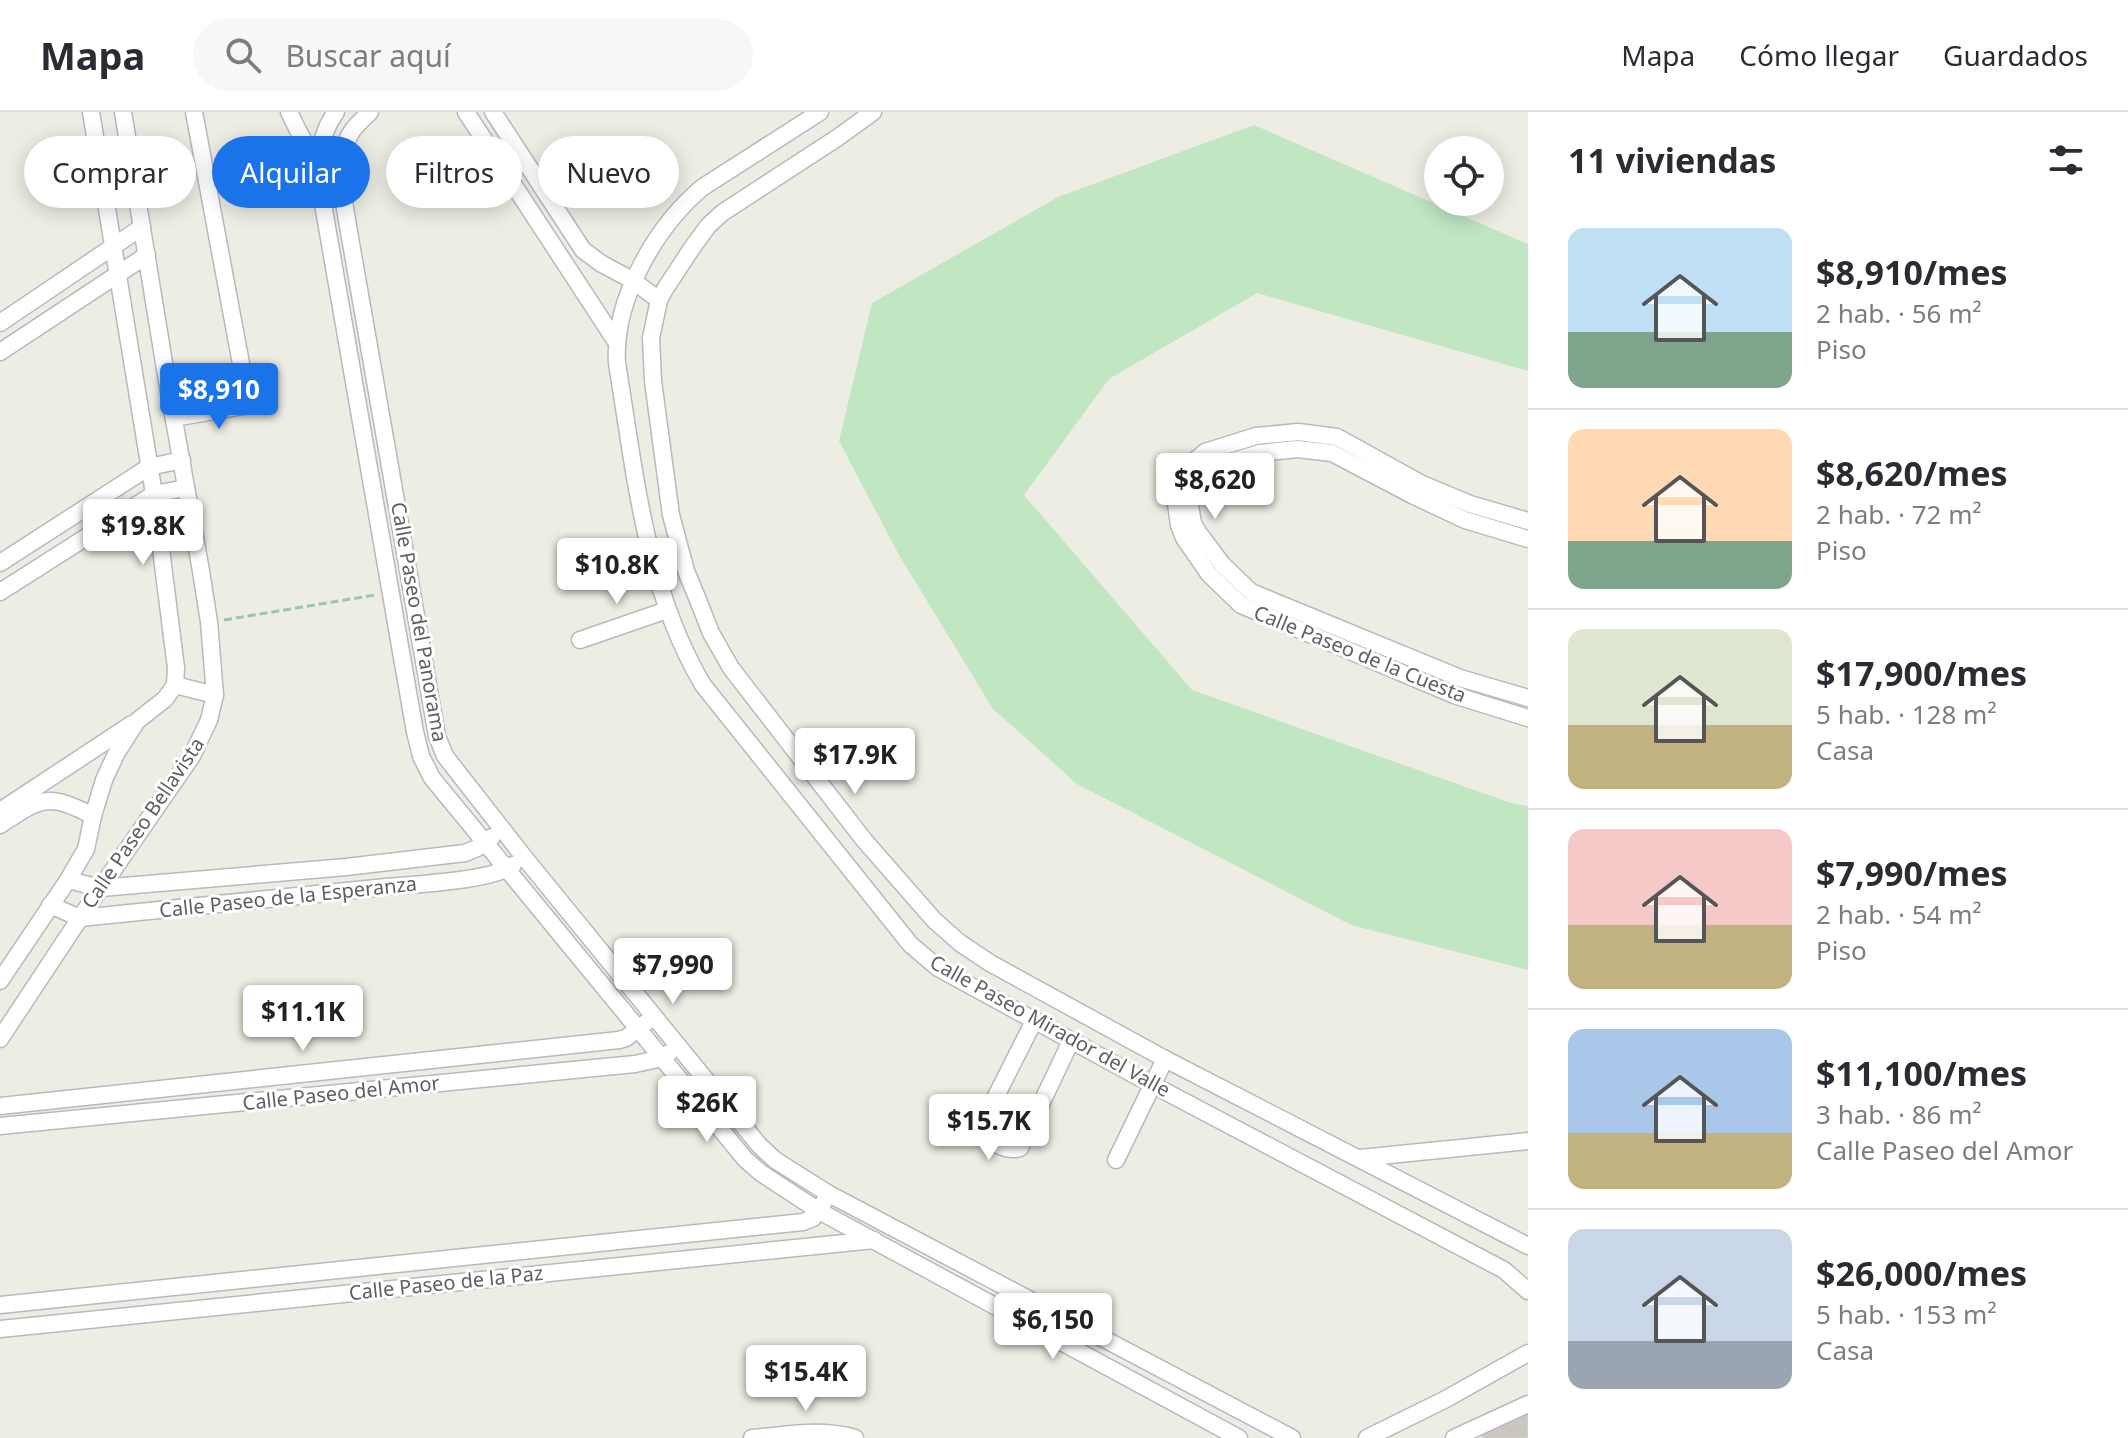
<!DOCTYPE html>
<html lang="es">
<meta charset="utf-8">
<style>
:root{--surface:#fff;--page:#f7f7f7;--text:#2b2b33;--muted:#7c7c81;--line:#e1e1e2;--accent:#1a73e8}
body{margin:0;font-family:"Noto Sans",sans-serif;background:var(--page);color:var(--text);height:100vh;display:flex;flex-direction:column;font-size:30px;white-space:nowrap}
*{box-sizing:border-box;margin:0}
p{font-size:26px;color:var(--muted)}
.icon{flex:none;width:44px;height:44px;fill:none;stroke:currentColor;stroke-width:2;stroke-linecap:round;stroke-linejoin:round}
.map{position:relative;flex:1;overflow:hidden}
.sheet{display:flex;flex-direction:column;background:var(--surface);width:600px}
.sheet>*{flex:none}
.banner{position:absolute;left:24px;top:24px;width:760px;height:72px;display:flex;gap:16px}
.controls{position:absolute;left:1424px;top:24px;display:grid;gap:16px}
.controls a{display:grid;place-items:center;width:80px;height:80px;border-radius:50%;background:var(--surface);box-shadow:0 4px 20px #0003;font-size:40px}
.price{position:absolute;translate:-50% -68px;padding:0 18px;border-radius:8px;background:#fff;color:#222;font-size:26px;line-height:52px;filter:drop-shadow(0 2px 4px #0008)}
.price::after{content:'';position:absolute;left:50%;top:48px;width:24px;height:18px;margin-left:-12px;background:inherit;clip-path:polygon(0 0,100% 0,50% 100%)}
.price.active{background:var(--accent);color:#fff}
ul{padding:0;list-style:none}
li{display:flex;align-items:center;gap:24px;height:200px;padding:0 40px}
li+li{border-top:2px solid var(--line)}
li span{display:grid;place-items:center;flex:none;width:224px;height:160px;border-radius:16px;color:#555}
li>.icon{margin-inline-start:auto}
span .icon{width:96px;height:96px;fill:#fffc;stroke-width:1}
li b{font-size:34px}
h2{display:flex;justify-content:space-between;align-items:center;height:96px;padding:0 40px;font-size:34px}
.pill{padding:0 28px;border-radius:36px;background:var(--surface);box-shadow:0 4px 20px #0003;font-size:28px;line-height:72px}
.pill.active{background:var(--accent);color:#fff}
header{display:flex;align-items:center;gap:48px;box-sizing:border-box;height:112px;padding:0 40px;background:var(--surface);border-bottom:2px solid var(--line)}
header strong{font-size:38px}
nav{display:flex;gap:44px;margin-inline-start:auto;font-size:28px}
.search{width:560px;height:72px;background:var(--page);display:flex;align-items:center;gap:20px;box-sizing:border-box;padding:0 28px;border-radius:44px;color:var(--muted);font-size:30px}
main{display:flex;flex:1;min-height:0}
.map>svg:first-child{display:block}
</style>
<header>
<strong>Mapa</strong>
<div class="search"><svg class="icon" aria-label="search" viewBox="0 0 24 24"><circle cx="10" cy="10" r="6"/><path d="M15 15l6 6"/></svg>Buscar aquí</div>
<nav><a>Mapa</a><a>Cómo llegar</a><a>Guardados</a></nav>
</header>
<main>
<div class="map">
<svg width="1528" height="1326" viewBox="0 0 1528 1326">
<rect width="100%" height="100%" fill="#eeede4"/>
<!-- green -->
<path fill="#c0e6c2" d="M 1254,13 L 1528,132 L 1528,259 L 1257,181 L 1109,267 L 1024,383 L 1192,578 L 1511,691 L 1528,694 L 1528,858 L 1351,813 L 1077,672 L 993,597 L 899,443 L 839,329 L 872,191 L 1058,85 Z"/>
<!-- building -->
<path fill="#cac6c1" stroke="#d3cfc2" stroke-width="2" d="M 1528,1296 L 1528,1326 L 1483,1326 L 1479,1317 Z"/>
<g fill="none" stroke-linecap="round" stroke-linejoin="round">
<!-- minor casing -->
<g stroke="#b6b9be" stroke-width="19">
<g id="minor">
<path d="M 289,0 C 298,17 306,42 325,49"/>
<path d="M 336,0 C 315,28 319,59 323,92 L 415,620 L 421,644 L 432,666 L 745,1047 L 761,1061 L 819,1099 L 1239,1326"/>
<path d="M 370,0 C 364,6 357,12 352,19 C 334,46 343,84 348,114 L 437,624 L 445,644 L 524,745 L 759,1033 L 775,1048 L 829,1082 L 1292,1326"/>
<path d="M 466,0 L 615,228"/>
<path d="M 493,0 L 583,138 L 602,152 L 632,168 L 659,188"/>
<path d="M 820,0 L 703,75 C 656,114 613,188 617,251 C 635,361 645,475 703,573 L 910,832 L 938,856 L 1153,973 L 1504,1158 L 1528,1179"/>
<path d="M 873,0 L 837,26 L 722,101 L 708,114 L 692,136 L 665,177 L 659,188 L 651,226 L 653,269 L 671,403 L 686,459 L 696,483 L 711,521 L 731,556 L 864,728 L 934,808 L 960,831 L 990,851 L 1165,947 L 1528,1134"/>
<path d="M 0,211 L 142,115"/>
<path d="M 0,240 L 147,143"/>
<path d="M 174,306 L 243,294 L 248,289 L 194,0"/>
<path d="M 1528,409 L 1470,392 L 1422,372 L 1337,325 L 1298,320 L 1256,324 L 1205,340 L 1189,354 L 1179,368 L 1175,385 L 1179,413 L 1184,426 L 1209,462 L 1241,493 L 1454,583 L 1528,606"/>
<path d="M 1528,427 L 1465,408 L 1414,384 L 1332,341 L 1297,337 L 1260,341 L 1212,355 L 1200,365 L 1189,388 L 1193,411 L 1198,420 L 1222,452 L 1251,480 L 1460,566 L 1528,586"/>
<path d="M 0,451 L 149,355 L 182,348"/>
<path d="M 0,480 L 154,382 L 186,376"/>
<path d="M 580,528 L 667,498"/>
<path d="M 175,573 L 215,583"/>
<path d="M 0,699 L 132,612"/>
<path d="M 0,713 C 41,686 47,680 93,704"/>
<path d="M 68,768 L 101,776 L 346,755 L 465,741 L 477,736 L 492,725"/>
<path d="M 50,793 L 80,806 C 182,796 284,786 386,775 C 416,772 492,769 513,753"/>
<path d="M 0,869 L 68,768 L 86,737 L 93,704 L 104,668 L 116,642 L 137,609 L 165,587 L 175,573 L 176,556 L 154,382 L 91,0"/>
<path d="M 1034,909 L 982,1012 L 982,1021 C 991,1031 1007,1040 1020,1036 L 1071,929"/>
<path d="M 0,927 L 80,806 L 192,644 L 209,608 L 215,583 L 209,510 L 201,459 L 166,263 L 123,0"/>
<path d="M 0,994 L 619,928 L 626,926 L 647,910"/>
<path d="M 0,1014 L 635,952 L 662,946 L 669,941"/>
<path d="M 1360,1046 L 1528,1029"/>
<path d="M 1116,1048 L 1165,947"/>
<path d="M 0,1193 L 803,1110 L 813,1106 L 824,1090"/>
<path d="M 0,1217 L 874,1128"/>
<path d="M 752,1326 C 788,1323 820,1316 855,1326"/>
<path d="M 1367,1326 L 1446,1287 L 1528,1241"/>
<path d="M 1454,1326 L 1528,1292"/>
</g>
</g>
<!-- path -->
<path stroke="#99c7a9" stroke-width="3" stroke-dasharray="8 4" stroke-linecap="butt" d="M 224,508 L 375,483"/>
<!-- minor -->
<use href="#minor" stroke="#fff" stroke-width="16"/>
</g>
<g text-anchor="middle" stroke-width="6" stroke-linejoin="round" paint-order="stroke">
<!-- street labels -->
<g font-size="20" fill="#5c5f64" stroke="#fff">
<text transform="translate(419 510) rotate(80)" y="7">Calle Paseo del Panorama</text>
<text transform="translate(1360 542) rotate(22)" y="7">Calle Paseo de la Cuesta</text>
<text transform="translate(143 711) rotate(-56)" y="7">Calle Paseo Bellavista</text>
<text transform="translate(288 785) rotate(-6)" y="7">Calle Paseo de la Esperanza</text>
<text transform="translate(1050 914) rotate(29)" y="7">Calle Paseo Mirador del Valle</text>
<text transform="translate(341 981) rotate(-6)" y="7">Calle Paseo del Amor</text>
<text transform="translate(446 1171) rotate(-6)" y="7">Calle Paseo de la Paz</text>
</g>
</g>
</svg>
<div class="controls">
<a><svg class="icon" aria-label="locate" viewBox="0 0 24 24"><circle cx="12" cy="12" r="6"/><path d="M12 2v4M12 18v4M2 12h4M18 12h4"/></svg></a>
</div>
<b class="price active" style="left:219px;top:319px">$8,910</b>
<b class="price" style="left:1215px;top:409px">$8,620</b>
<b class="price" style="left:143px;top:455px">$19.8K</b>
<b class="price" style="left:617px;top:494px">$10.8K</b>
<b class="price" style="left:855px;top:684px">$17.9K</b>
<b class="price" style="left:673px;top:894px">$7,990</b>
<b class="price" style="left:303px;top:941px">$11.1K</b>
<b class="price" style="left:707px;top:1032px">$26K</b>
<b class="price" style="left:989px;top:1050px">$15.7K</b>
<b class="price" style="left:1053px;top:1249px">$6,150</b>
<b class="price" style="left:806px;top:1301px">$15.4K</b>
<div class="banner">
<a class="pill">Comprar</a>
<a class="pill active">Alquilar</a>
<a class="pill">Filtros</a>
<a class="pill">Nuevo</a>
</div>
</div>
<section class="sheet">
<h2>11 viviendas<svg class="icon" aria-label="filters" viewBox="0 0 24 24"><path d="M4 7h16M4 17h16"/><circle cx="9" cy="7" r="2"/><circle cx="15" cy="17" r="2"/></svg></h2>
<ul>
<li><span style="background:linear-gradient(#bfe0f5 65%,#7fa58c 0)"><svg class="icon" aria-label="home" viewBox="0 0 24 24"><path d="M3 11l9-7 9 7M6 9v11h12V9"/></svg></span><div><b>$8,910/mes</b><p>2 hab. · 56 m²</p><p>Piso</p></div></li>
<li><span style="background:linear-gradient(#ffd9b3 70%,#7fa58c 0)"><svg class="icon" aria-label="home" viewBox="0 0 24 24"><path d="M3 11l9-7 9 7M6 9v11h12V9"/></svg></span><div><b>$8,620/mes</b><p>2 hab. · 72 m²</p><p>Piso</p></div></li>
<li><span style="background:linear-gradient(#dfe7d0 60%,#c2b280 0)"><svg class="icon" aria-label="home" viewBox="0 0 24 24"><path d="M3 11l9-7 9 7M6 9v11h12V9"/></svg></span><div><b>$17,900/mes</b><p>5 hab. · 128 m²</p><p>Casa</p></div></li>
<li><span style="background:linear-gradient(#f6c9c9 60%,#c2b280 0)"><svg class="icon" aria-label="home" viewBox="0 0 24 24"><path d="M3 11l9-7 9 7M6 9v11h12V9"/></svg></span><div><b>$7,990/mes</b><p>2 hab. · 54 m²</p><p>Piso</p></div></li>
<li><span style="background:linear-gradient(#a9c7e8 65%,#c2b280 0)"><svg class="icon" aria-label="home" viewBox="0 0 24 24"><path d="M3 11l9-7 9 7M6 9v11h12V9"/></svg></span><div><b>$11,100/mes</b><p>3 hab. · 86 m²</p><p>Calle Paseo del Amor</p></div></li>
<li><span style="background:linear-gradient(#c9d6e8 70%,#9aa5b1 0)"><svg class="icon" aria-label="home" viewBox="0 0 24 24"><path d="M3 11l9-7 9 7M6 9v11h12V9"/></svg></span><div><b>$26,000/mes</b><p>5 hab. · 153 m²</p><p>Casa</p></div></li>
</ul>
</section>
</main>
